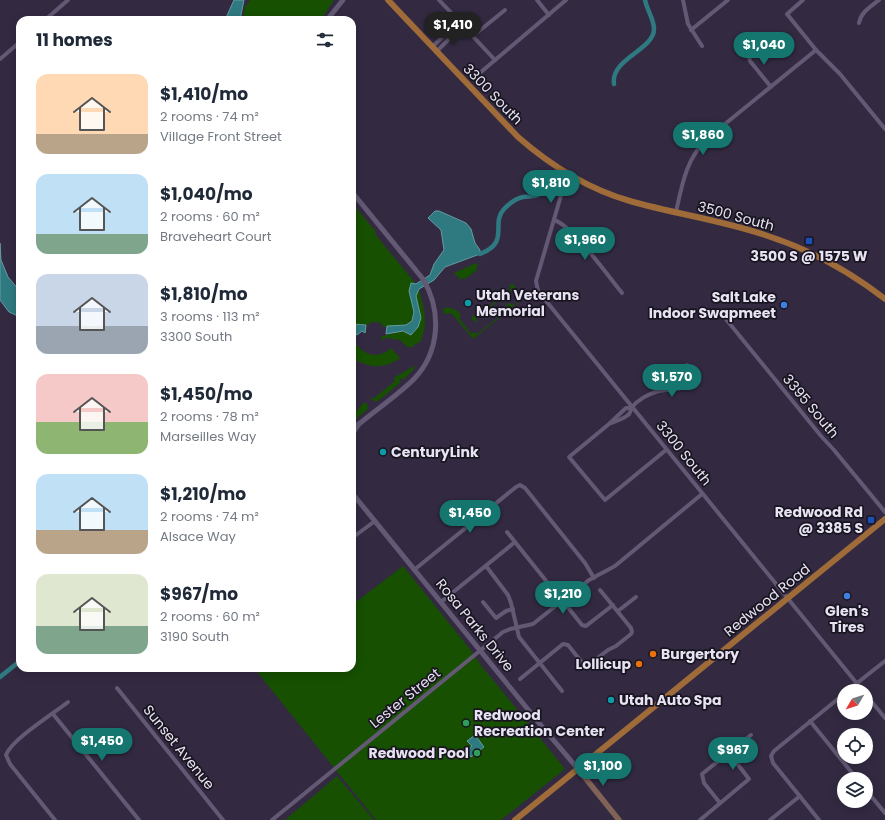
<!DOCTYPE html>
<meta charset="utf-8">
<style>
:root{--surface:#fff;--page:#f6f6f7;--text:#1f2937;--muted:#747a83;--accent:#157670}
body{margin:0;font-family:Poppins,sans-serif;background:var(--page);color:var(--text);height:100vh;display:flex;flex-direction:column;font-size:15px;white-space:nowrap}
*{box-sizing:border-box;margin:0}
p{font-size:13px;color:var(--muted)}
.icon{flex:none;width:22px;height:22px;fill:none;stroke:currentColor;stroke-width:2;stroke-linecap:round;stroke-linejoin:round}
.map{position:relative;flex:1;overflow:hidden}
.drawer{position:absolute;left:16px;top:16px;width:340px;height:656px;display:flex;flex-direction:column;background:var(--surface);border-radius:12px;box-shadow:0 2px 10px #0003}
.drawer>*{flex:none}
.needle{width:26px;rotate:231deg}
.tools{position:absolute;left:837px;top:684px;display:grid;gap:8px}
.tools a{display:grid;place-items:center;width:36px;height:36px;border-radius:50%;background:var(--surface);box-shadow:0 2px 10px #0003;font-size:20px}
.price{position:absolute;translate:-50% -34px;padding:0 9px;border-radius:14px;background:var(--accent);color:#fff;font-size:13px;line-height:26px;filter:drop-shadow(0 1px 2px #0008)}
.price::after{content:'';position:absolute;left:50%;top:24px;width:12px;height:9px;margin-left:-6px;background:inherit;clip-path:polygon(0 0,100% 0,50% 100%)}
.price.on{background:#222;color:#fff}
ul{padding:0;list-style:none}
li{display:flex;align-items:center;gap:12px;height:100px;padding:0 20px}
li span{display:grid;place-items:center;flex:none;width:112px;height:80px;border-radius:12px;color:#555}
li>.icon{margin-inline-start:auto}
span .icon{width:48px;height:48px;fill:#fffc;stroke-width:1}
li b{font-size:17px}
h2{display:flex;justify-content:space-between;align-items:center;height:48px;padding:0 20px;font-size:17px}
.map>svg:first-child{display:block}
</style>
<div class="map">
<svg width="885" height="820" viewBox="0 0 885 820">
<rect width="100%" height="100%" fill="#332a42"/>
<!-- green -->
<g fill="#165000">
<path d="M 250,0 L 334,0 L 321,20 L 242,20 L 245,7 Z"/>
<path d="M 352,203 L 376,232 L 375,234 L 416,284 L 409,291 L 414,312 L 412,321 L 406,325 L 386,327 L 383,327 L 381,323 L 375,322 L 369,323 L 369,325 L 352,324 Z"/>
<path d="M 476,263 L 478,265 L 476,268 L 477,270 L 465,279 L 463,278 L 461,280 L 454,273 Z"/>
<path d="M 513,284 L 516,288 L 516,291 L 514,292 L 512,290 L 505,295 L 507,298 L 505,301 L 499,293 L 501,292 L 504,294 L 511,289 L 509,285 Z"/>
<path d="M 419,289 C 424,307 429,325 420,342 L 415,344 L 413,347 L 407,347 L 400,340 L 387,338 L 381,340 L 382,336 L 403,331 L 411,335 L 421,318 L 416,296 Z"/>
<path d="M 519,295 L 522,299 L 473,339 L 452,314 L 450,313 L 444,314 L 443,308 C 451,307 455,308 461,315 L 459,318 L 471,334 L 475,332 L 477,334 L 507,310 L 505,307 L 510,303 L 513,305 L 520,300 L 518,297 Z"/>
<path d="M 501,297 L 504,301 L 502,303 L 499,300 L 476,319 L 477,322 L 472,320 L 472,315 L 475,317 Z"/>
<path d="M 357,345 C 366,357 381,358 391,348 L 400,358 C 385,369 367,369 352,357 L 352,349 Z"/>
<path d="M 414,366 L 415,368 L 403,380 L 401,378 L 399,380 L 401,382 L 378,401 L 374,401 L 370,398 L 371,397 L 373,399 L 395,381 L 394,378 L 395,377 Z"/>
<path d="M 363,403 L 367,403 L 368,409 L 352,422 L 352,416 L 357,411 Z"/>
<path d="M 403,566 L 469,648 L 480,664 L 565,769 L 501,820 L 376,820 L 254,668 L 352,668 L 352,605 Z"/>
<path d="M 337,776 L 374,820 L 285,820 Z"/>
</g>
<!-- water -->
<g fill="#2f7a80" stroke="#669aa2">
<path d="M 234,0 L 244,0 L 240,20 L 225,20 Z"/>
<path d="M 435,211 L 439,211 L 466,223 L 471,229 L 475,243 L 480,250 L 480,254 L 445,267 L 434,280 L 419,289 L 416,296 L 421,318 L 418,327 L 411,335 L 403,331 L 386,334 L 387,326 L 406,325 L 412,321 L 414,312 L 409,291 L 411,283 L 416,284 L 430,275 L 434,264 L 444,250 L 441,230 L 428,218 Z"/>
<path d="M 0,243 L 1,260 L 8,277 L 20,291 L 20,317 L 9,312 L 0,300 Z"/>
<path d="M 352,324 L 366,325 L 365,333 L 362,331 L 357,335 L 352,331 Z"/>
<path d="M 475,735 L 484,747 L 471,757 L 466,751 L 472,746 L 467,741 Z"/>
</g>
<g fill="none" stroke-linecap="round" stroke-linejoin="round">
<!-- canal -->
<g stroke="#2f7a80" stroke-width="4.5">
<path d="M 614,84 C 610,59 654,50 654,29 C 654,19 647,10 645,0"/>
<path d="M 480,254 C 511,242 490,224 504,209 C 509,204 517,198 523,197 C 528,196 533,197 538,195 C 546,191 550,185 557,179"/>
<path d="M 0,677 L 20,661"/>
</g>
<!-- minor -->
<g stroke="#635974" stroke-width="4">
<path d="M 439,0 L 456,18"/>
<path d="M 537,0 L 549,15"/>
<path d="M 683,0 L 688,24 L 702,46"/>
<path d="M 803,0 L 787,14 L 816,50 L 840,74 L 885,129"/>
<circle cx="461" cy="23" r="7"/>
<path d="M 45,20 L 68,0"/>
<path d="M 859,23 C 861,12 870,7 879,0"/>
<path d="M 466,29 L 495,60"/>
<path d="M 691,30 L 728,0"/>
<path d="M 473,36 L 505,10"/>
<path d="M 432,47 L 454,26"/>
<path d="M 747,49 L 750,61 L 771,87"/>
<path d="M 436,52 L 458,30"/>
<path d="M 0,59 L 20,42"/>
<path d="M 481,72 L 566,0"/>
<path d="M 562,192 L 536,281 L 538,291 L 863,691"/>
<path d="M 676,212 C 682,184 687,156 709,137 L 816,50"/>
<path d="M 554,220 C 573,226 608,276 622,293"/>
<path d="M 721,313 L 821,436 L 834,450 L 885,512"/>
<path d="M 632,408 L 626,408 L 609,424 L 569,457 L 605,500 L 666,450"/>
<path d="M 611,423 C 617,421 623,419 628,415 C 631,413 630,410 632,407 C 638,400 648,394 656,392 C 666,388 696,392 696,375 L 687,365"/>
<path d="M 507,532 L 559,597"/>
<path d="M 352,538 L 375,521"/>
<path d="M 486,566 L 508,595 L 511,603 L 519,637 L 562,691"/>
<path d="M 414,570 L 516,487 L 520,485 L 525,488 L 585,563 L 594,578"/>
<circle cx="563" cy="601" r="5.5"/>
<path d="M 567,598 L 589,580 L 615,566 L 702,494"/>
<path d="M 441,602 L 515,542"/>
<path d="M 483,602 L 496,618 L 506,611 L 513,609"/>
<path d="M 566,605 L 582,625 L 586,626 L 613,605"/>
<path d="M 618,611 L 636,597"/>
<path d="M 520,679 L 563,644 L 568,645 L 584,665 L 587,666 L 608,650 L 616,646 L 631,634 L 632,632 L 631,628 L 600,590"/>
<path d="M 117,688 L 223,820"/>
<path d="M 847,691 L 885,661"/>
<path d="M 866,695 L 885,718"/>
<path d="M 53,714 L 139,820"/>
<path d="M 810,721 L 857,779"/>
<path d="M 866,790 L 885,813"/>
<path d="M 720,803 L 704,783 L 702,774 L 751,735"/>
<path d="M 55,820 L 10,764 L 6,755 C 12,739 53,714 68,702"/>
<path d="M 272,820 L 503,632 L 510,629 L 533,624 L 558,604"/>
<path d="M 700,820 L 749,779 L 729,753"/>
<path d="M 770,820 L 800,796"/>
<path d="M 819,820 L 773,763 L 771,756 L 774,751 L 844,694"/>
</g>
<!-- tertiary -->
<g stroke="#635974" stroke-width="5">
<path d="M 327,20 L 343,0"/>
<path d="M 352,192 L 423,279 C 442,311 440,352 414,379 C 398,395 377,409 359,424 L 352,427"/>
<path d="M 352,434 L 359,424"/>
<path d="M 352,493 L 539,723 L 578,769"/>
</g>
<!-- secondary -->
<path stroke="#816257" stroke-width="5.5" d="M 578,769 L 619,820"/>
<!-- primary -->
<g stroke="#9e6b39" stroke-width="6">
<path d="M 388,0 L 518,137 C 550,165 588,189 630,201 C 675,214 721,220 765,235 C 809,249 849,271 885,299"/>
<path d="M 515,820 L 885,519"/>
</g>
</g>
<!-- markers -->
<g fill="#1a4fb4" stroke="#191520" stroke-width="1.5">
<rect x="805" y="237" width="8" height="8" rx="2"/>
<rect x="867" y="516" width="8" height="8" rx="2"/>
</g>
<g fill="#0f9aa8" stroke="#191520" stroke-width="1.5">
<circle cx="468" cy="303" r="4"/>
<circle cx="383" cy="452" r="4"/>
<circle cx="611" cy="700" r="4"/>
</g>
<g fill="#3f7fe0" stroke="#191520" stroke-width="1.5">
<circle cx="784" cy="305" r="4"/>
<circle cx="847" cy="596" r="4"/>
</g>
<g fill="#e8710a" stroke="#191520" stroke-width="1.5">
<circle cx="653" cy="654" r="4"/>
<circle cx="639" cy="664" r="4"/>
</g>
<g fill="#2e9e5b" stroke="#191520" stroke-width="1.5">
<circle cx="466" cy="723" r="4"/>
<circle cx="477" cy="753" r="4"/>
</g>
<g text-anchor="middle" stroke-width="3.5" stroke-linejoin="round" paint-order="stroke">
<!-- street labels -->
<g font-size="14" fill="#e8e3f2" stroke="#191520">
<text transform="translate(493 94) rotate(46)" y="5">3300 South</text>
<text transform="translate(736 216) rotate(15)" y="5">3500 South</text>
<text transform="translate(811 406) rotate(50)" y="5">3395 South</text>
<text transform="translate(684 453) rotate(51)" y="5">3300 South</text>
<text transform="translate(767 600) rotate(-39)" y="5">Redwood Road</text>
<text transform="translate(475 625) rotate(51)" y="5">Rosa Parks Drive</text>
<text transform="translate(405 698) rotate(-39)" y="5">Lester Street</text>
<text transform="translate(179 747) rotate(51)" y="5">Sunset Avenue</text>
</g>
<!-- poi labels -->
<g font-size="14" font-weight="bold" fill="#e8e3f2" stroke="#191520" text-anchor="start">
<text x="809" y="261" text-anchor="middle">3500 S @ 1575 W</text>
<text x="476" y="300">Utah Veterans<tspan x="476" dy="16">Memorial</tspan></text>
<text x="776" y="302" text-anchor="end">Salt Lake<tspan x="776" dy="16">Indoor Swapmeet</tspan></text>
<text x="391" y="457">CenturyLink</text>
<text x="863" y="517" text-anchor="end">Redwood Rd<tspan x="863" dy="16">@ 3385 S</tspan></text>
<text x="847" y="616" text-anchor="middle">Glen's<tspan x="847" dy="16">Tires</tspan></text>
<text x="661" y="659">Burgertory</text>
<text x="631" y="669" text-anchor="end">Lollicup</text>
<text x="619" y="705">Utah Auto Spa</text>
<text x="474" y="720">Redwood<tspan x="474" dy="16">Recreation Center</tspan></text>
<text x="469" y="758" text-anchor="end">Redwood Pool</text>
</g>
</g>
</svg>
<div class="tools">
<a><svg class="needle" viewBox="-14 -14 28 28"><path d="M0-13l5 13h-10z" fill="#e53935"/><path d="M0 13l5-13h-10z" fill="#747a83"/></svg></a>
<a><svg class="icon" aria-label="locate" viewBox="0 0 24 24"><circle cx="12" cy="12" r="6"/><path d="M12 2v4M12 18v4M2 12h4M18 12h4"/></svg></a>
<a><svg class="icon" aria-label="layers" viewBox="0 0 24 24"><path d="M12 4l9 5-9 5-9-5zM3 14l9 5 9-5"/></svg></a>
</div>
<b class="price on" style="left:453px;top:46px">$1,410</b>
<b class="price" style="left:764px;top:66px">$1,040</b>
<b class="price" style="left:703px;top:156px">$1,860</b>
<b class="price" style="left:551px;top:204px">$1,810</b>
<b class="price" style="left:585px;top:261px">$1,960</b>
<b class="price" style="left:672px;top:398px">$1,570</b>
<b class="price" style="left:470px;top:534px">$1,450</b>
<b class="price" style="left:563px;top:615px">$1,210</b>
<b class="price" style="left:102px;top:762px">$1,450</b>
<b class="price" style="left:733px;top:771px">$967</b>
<b class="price" style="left:603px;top:787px">$1,100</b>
<section class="drawer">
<h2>11 homes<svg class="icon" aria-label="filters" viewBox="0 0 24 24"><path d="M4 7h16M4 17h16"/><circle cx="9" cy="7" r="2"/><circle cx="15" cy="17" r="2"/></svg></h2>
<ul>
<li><span style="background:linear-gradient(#ffd9b3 75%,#b9a48a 0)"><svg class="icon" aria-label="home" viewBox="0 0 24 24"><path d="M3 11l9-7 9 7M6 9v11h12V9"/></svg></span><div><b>$1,410/mo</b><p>2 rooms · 74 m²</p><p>Village Front Street</p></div></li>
<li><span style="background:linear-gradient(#bfe0f5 75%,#7fa58c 0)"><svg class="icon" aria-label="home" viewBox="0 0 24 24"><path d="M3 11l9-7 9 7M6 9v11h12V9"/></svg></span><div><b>$1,040/mo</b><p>2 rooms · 60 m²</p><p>Braveheart Court</p></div></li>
<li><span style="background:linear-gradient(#c9d6e8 65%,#9aa5b1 0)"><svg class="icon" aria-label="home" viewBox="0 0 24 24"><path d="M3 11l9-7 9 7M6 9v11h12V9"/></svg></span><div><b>$1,810/mo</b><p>3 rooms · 113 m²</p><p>3300 South</p></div></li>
<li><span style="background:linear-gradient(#f6c9c9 60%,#8fb573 0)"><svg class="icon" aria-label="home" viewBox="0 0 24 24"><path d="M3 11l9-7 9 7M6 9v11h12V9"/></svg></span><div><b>$1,450/mo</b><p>2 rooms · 78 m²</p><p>Marseilles Way</p></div></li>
<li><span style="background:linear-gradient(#bfe0f5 70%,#b9a48a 0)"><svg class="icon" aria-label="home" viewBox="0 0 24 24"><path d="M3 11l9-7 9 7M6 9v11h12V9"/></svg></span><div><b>$1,210/mo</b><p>2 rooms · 74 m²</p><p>Alsace Way</p></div></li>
<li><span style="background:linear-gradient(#dfe7d0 65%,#7fa58c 0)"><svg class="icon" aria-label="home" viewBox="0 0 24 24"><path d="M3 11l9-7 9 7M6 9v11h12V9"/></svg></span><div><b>$967/mo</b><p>2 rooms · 60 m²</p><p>3190 South</p></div></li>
</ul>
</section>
</div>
